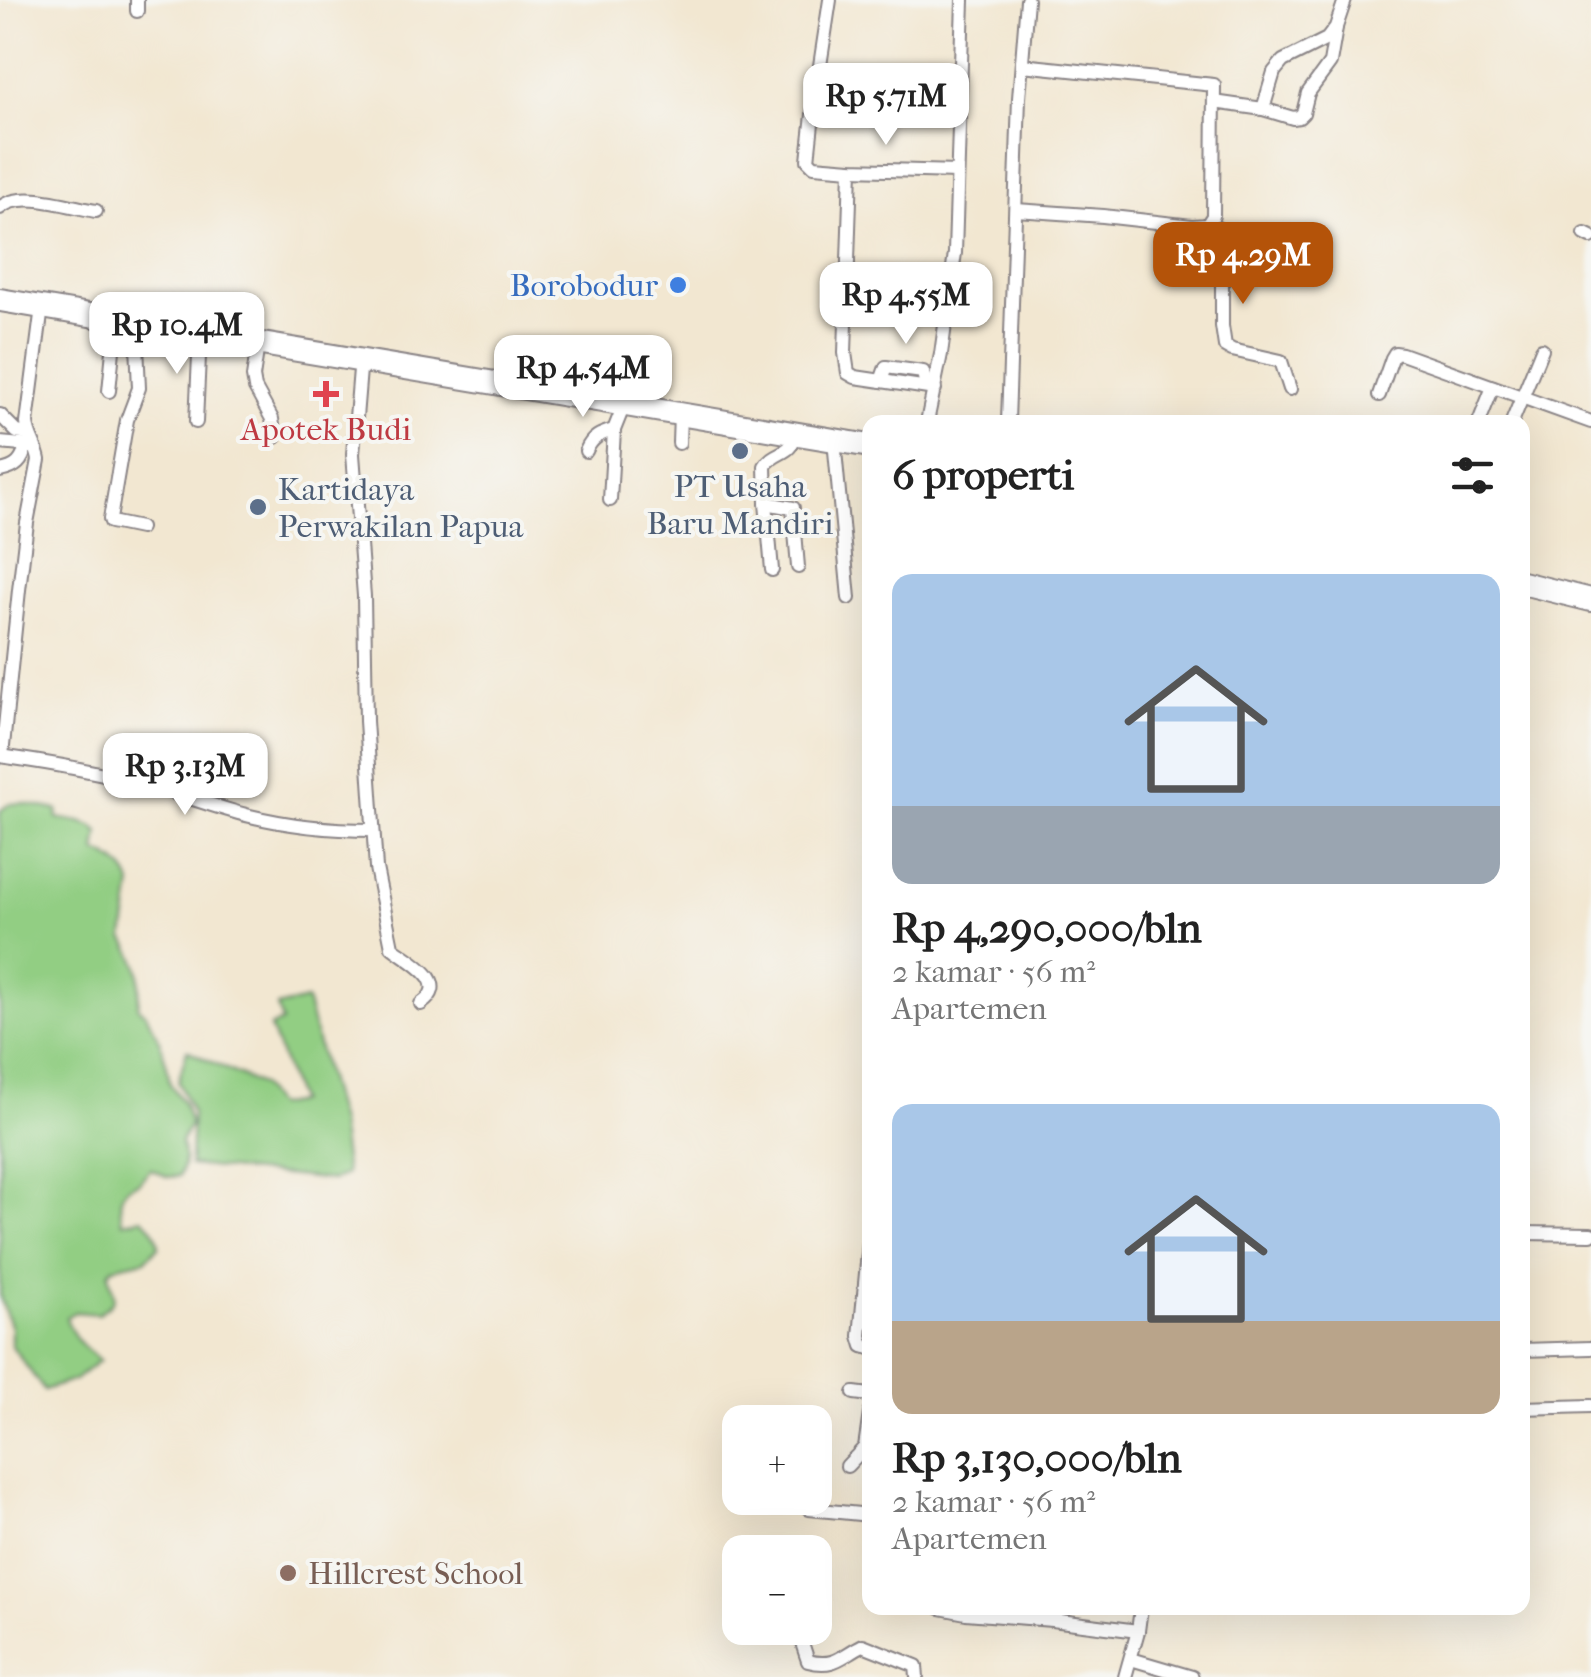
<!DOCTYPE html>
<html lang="id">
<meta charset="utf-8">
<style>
:root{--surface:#fff;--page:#f6f6f6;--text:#222;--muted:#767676;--accent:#b45309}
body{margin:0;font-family:"IM FELL French Canon",serif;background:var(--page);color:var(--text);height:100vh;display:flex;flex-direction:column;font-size:38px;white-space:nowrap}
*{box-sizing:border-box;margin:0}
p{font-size:32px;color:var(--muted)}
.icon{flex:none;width:55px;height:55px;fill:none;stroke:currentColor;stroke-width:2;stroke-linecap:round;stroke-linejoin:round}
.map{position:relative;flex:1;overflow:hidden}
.panel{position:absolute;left:862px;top:415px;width:668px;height:1200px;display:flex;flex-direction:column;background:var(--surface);border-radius:20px;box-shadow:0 10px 40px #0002}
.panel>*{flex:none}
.fabs{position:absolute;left:722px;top:1405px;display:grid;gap:20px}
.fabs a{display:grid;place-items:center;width:110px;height:110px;border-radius:20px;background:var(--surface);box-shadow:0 10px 40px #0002;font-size:50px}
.price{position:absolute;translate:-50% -85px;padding:0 22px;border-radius:20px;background:#fff;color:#222;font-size:32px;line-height:65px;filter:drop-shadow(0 2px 5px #0008)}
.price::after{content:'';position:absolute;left:50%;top:60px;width:30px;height:22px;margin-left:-15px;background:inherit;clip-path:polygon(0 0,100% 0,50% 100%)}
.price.on{background:var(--accent);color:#fff}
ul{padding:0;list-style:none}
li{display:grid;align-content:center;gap:20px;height:530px;padding:0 30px}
li span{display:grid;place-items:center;height:310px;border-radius:20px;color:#555}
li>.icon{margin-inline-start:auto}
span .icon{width:180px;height:180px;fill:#fffc;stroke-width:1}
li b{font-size:42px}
h2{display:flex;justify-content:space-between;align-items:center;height:120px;padding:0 30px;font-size:42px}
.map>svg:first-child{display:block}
</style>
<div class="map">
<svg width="1591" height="1677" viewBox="0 0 1591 1677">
<rect width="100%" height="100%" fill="#f6f6f2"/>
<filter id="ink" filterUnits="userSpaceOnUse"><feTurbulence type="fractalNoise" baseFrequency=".01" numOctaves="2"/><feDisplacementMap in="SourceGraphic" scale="20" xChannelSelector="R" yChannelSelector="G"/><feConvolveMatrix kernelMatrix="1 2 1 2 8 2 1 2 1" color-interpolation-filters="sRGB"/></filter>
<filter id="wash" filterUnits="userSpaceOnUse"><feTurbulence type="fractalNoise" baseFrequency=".0048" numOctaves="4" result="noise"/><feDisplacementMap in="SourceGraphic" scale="40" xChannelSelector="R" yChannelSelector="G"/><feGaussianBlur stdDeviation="2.25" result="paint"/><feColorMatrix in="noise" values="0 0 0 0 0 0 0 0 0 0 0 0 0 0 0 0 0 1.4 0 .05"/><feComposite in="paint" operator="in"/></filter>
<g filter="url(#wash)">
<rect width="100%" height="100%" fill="#f2e7d1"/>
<!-- green -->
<g fill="#92ce83" stroke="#5a785f" stroke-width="2.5">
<path d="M 22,803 L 58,810 L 57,818 L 80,822 L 92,826 L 99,832 L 96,852 C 111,856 127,868 132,884 L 124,938 C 142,965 141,976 138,1008 L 146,1014 L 159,1039 L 167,1066 L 170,1084 L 183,1102 L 190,1125 L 180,1142 C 186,1155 185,1163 179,1176 L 168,1177 L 151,1169 C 146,1173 143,1178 139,1182 C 135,1184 128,1186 125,1190 C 118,1198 120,1213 123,1222 L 142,1218 C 152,1226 157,1233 159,1246 L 145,1260 L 113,1267 L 109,1273 C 111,1298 124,1295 98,1314 L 75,1312 L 66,1317 C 71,1336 85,1349 100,1360 L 75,1380 L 44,1390 L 11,1345 L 11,1328 L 0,1297 L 0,811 L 9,804 Z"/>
<path d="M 306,1000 L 339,1123 L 346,1174 L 332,1180 L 190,1165 L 192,1113 L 178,1082 L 187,1050 L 260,1085 L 275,1106 L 298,1102 L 270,1027 L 282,1022 L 277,1007 Z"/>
</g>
</g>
<g filter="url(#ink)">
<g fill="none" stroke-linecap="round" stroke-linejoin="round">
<!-- street casing -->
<g stroke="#8a8486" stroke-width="16">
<g id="street">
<path d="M 137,0 L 137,11"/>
<path d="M 830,0 L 814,105 L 808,160 L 814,166 L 851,169 L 957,172"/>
<path d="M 1214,102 L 1263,109 L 1274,72 L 1283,61 L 1327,39 L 1336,27 L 1345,0"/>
<path d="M 1263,109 L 1293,118 L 1299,117 L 1303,113 L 1308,93 L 1330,63 L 1336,28"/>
<path d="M 851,169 L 845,353 L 848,373 L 855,377 L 935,389"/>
<path d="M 0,208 C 20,189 71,207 96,211"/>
<path d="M 1016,210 L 1103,216 L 1192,226 L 1207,225 L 1213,216 L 1214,85 L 1022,65"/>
<path d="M 1207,225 L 1217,228 L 1222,232 L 1222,326 L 1225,346 L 1232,350 L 1281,361 L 1290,389"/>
<path d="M 1192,226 L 1193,278"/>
<path d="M 1585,234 L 1591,237"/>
<path d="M 136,323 L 139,388 L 127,420 L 110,519 L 111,522 L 140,528"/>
<path d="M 258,344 L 253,377 L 255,388 L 272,419 L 275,437"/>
<path d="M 361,357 L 353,454 L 364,596 L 366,721 L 376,868 L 392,947 C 407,960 454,981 421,1004"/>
<path d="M 881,381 L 886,367 L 923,372 L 926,387"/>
<path d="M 109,391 L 116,320"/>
<path d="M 1379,395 L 1392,358 L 1395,353 L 1402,354 L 1591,422"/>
<path d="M 0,415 L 17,432 L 29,434"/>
<path d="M 196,422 L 200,334"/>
<path d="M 927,422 L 941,354 L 955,253 L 963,0"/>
<path d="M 1008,422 L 1019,98 L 1027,0"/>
<path d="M 1479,422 L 1493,387"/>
<path d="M 1512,422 L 1542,349"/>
<path d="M 834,440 L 849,598"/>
<path d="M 0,443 L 32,446"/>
<path d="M 679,443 L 680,414"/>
<path d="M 586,451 C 592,437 600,434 614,430"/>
<path d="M 0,471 C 16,468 23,462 26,445"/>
<path d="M 610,500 L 614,430 L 624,405"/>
<path d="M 766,503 L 793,508 L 798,567"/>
<path d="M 772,570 L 766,503 L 765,466 C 775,449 792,457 795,433"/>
<path d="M 0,756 C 49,763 98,771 145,784 C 180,794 214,807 250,816 C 291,826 331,830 373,830"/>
<path d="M 2,756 L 19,590 L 27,523 L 39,460 C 37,447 28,437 27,423 L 42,307"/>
<path d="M 869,1132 L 870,1132"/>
<path d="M 870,1231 L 860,1336 L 863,1346 L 870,1348"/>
<path d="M 1522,1233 L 1591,1234"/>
<path d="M 1522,1350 L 1591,1348"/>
<path d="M 854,1393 L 870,1395"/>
<path d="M 1522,1408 L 1591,1406"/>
<path d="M 847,1466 L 865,1447 L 870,1413"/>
<path d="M 809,1509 L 870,1515"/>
<path d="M 940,1608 L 966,1613 L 1052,1620 L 1138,1631"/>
<path d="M 803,1646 L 808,1661 C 835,1668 841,1656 863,1645 L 916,1666 L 917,1677"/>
<path d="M 1131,1659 L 1192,1677"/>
<path d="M 1125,1677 L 1138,1631 L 1141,1608"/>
</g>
</g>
<!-- highway casing -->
<g stroke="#8a8486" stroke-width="26">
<g id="highway">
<path d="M 0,300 L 870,446"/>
<path d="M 1522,583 L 1591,600"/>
</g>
</g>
<!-- street -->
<use href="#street" stroke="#fff" stroke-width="12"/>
<!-- highway -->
<use href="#highway" stroke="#fff" stroke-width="22"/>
</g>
</g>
<!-- markers -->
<circle fill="#3f7fe0" stroke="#f6f6f2" stroke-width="4" cx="678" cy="285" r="10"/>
<path fill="#e0444e" stroke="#f6f6f2" stroke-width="4" d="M321 379h10v10h10v10h-10v10h-10v-10h-10v-10h10z"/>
<g fill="#5c6f8a" stroke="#f6f6f2" stroke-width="4">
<circle cx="740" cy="451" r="10"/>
<circle cx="258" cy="507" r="10"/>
</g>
<circle fill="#8d6e63" stroke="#f6f6f2" stroke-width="4" cx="288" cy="1573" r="10"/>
<g text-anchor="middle" stroke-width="8" stroke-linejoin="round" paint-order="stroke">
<!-- shop labels -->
<g font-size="32" fill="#366cbe" stroke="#f6f6f2" text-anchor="end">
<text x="658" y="296">Borobodur</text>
</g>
<!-- health labels -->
<g font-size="32" fill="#be3a42" stroke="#f6f6f2">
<text x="326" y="440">Apotek Budi</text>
</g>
<!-- service labels -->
<g font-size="32" fill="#4e5e75" stroke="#f6f6f2">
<text x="740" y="497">PT Usaha<tspan x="740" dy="37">Baru Mandiri</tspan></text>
<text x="278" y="500" text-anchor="start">Kartidaya<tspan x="278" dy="37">Perwakilan Papua</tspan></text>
</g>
<!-- education labels -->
<g font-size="32" fill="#785e54" stroke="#f6f6f2" text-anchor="start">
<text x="308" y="1584">Hillcrest School</text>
</g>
</g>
</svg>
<div class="fabs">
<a>+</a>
<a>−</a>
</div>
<b class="price" style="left:886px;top:148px">Rp 5.71M</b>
<b class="price on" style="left:1243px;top:307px">Rp 4.29M</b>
<b class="price" style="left:906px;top:347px">Rp 4.55M</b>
<b class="price" style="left:177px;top:377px">Rp 10.4M</b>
<b class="price" style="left:583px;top:420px">Rp 4.54M</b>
<b class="price" style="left:185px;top:818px">Rp 3.13M</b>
<section class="panel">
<h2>6 properti<svg class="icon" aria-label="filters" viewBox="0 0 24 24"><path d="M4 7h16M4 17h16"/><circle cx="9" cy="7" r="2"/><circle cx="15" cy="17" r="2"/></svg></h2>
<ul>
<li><span style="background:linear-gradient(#a9c7e8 75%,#9aa5b1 0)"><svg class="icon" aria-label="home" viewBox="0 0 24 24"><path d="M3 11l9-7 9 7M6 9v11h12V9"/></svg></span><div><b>Rp 4,290,000/bln</b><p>2 kamar · 56 m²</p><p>Apartemen</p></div></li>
<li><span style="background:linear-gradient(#a9c7e8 70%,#b9a48a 0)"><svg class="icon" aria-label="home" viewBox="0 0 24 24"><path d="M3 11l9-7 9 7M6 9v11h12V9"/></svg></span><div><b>Rp 3,130,000/bln</b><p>2 kamar · 56 m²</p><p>Apartemen</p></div></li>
</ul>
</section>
</div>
